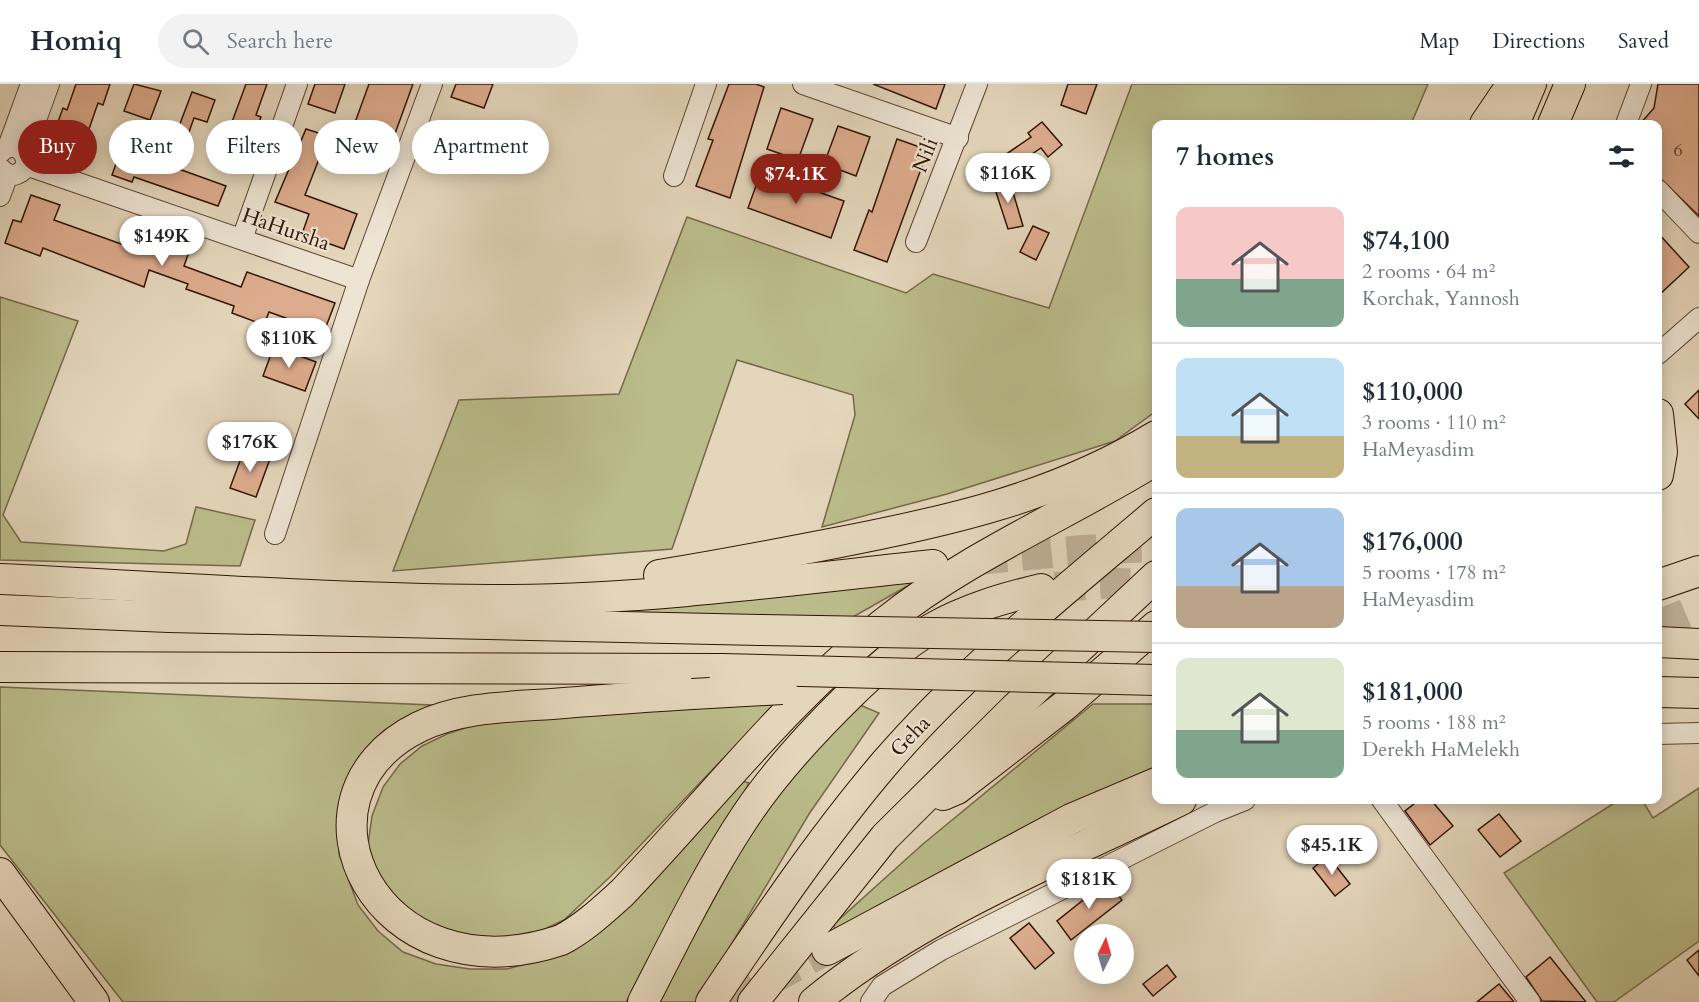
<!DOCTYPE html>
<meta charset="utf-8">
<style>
:root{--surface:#fff;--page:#f2f2f3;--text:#1f2937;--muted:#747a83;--line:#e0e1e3;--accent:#8f2418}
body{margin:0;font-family:Cardo,serif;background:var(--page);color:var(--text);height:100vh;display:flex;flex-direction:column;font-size:22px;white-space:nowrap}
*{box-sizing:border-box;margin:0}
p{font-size:20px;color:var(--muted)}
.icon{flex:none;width:33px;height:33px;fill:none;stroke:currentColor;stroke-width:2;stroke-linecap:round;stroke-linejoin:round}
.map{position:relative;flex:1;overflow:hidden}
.sheet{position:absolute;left:1152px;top:36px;width:510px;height:684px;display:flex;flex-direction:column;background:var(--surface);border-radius:12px;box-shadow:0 3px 15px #0003}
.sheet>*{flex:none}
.guide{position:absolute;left:18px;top:36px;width:570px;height:54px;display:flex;gap:12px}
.needle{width:39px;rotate:5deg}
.buttons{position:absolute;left:1074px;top:840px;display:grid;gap:12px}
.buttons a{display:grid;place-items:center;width:60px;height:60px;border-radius:50%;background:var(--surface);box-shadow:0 3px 15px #0003;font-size:30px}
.price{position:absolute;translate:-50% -51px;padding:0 14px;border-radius:21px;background:#fff;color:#222;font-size:20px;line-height:39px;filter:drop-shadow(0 2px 3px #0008)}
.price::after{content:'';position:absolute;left:50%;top:36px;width:18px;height:14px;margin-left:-9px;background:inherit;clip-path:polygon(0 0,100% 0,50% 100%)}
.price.active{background:var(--accent);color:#fff}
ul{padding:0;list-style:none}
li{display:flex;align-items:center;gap:18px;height:150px;padding:0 24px}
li+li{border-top:2px solid var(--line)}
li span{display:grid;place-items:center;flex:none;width:168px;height:120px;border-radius:12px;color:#555}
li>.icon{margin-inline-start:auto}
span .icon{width:72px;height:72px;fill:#fffc;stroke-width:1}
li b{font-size:26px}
h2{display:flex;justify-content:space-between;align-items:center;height:72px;padding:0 24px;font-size:26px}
.tag{padding:0 21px;border-radius:27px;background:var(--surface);box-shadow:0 3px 15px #0003;font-size:21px;line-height:54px}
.tag.active{background:var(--accent);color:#fff}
header{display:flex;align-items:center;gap:36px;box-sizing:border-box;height:84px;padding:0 30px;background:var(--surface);border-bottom:2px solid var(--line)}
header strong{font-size:28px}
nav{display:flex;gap:33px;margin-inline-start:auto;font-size:21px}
.search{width:420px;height:54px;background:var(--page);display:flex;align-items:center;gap:15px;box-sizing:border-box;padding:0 21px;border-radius:33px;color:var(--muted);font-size:22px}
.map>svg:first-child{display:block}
</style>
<header>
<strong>Homiq</strong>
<div class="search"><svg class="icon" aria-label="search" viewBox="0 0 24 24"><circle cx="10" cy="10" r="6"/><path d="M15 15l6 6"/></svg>Search here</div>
<nav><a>Map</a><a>Directions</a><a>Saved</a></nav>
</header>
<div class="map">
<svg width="1699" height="918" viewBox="0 0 1699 918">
<rect width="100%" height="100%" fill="#e4d6bb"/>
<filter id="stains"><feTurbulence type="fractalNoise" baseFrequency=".00333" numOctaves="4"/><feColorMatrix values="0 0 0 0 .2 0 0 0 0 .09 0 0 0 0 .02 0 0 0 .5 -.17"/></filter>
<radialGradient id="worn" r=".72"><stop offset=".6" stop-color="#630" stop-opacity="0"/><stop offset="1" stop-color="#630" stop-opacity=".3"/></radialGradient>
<!-- green -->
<g fill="#bbbc8b" stroke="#766848" stroke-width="1.5">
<path d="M 1132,0 L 1428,0 L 1411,40 L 1156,40 L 1156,327 L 1115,357 L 947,410 L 822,443 L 855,331 L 853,311 L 737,276 L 672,465 L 393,487 L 459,316 L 619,310 L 687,133 L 906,209 L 933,190 L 1049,224 Z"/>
<path d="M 0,213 L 78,237 L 3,431 L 21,458 L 164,467 L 186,460 L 196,423 L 255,436 L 240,482 L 0,476 Z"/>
<path d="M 932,488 L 846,537 L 522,527 Z"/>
<path d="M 0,603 L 431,621 L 392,646 L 349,706 L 339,740 L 339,770 L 358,821 L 378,847 L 403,868 L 436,880 L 470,885 L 507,885 L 573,867 L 634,816 L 732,694 L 749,699 L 626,918 L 123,918 L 0,761 Z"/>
<path d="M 779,616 L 611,792 L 564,836 L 528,853 L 462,859 L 386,812 L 368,761 L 372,732 L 383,703 L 400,680 L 422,662 L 447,650 L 477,640 Z"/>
<path d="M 853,618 L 879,629 L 809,730 L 697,918 L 657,918 L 756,739 Z"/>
<path d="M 1093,620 L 1156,620 L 1156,685 L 838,849 L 833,841 L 923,760 Z"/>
<path d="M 1699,704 L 1699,857 L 1614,918 L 1597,918 L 1504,789 L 1619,716 L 1642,716 L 1653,734 Z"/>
</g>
<!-- building -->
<g fill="#ddac8e" stroke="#311504" stroke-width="1.5">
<path d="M 76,0 L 110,0 L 103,21 L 98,19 L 79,74 L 49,63 L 63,24 L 67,26 Z"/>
<path d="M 134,0 L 161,7 L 150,36 L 124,27 Z"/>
<path d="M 246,0 L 267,0 L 256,31 L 261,33 L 253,55 L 229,46 Z"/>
<path d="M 315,0 L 345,0 L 335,29 L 308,20 Z"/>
<path d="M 369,0 L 413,0 L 388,69 L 349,55 Z"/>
<path d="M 456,0 L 493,0 L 484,24 L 451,13 Z"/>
<path d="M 729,0 L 756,0 L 764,3 L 730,114 L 696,102 L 713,56 L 708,55 Z"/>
<path d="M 873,0 L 945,0 L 936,25 Z"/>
<path d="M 1068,0 L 1097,0 L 1086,30 L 1061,21 Z"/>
<path d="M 1658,0 L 1699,0 L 1699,132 L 1658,92 L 1658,40 L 1640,40 L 1654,24 Z"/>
<path d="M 192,8 L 215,16 L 207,38 L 194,34 L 176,84 L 226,102 L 218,122 L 134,93 L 132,98 L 112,91 L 124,58 L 158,70 L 168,41 L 178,45 Z"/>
<path d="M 781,24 L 813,35 L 798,76 L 767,65 Z"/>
<path d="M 1042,38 L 1062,61 L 1048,73 L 1041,64 L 1010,85 L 1002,73 L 1031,53 L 1028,49 Z"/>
<path d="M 458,39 L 497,54 L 490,72 L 451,58 Z"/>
<path d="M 838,42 L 870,53 L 856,92 L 824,80 Z"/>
<path d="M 306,45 L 328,52 L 305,111 L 357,130 L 344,165 L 302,150 L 309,130 L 275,118 Z"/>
<path d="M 897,55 L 928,66 L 887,178 L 854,166 L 869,126 L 872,128 Z"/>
<path d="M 761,88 L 844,117 L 831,154 L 748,124 Z"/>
<path d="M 1009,95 L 1023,142 L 1008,145 L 993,99 Z"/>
<path d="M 31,111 L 60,121 L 54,136 L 124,161 L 129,145 L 190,165 L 184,182 L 241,203 L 247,188 L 335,219 L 324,248 L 269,228 L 264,241 L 232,229 L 234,222 L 186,205 L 188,200 L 149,186 L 144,203 L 43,164 L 40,172 L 5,159 L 13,136 L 21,138 Z"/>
<path d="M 1033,142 L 1049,149 L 1036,176 L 1020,168 Z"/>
<path d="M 1658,149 L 1689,183 L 1658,212 Z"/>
<path d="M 274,262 L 316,278 L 305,307 L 263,292 Z"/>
<path d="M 1699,306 L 1699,335 L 1685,320 Z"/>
<path d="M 244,366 L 270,375 L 256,413 L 230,404 Z"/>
<path d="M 1419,716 L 1431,716 L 1453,742 L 1430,761 L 1405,727 Z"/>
<path d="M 1499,730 L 1521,757 L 1500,773 L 1478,746 Z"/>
<path d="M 1328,772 L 1350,800 L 1335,812 L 1313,784 Z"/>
<path d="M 1107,797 L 1122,816 L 1071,856 L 1057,837 Z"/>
<path d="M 1029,839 L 1054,869 L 1035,885 L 1010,854 Z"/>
<path d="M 1699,866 L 1699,892 L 1687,876 Z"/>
<path d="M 1550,873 L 1586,918 L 1542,917 L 1526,893 Z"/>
<path d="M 1167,881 L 1176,893 L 1153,912 L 1143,900 Z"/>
<path d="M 1499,900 L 1514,918 L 1477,918 Z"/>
</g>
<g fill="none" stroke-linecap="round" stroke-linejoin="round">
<!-- highway-tunnel -->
<g stroke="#c0af96" stroke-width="30" stroke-dasharray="30 15" stroke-linecap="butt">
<path d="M 977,476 L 1083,466 L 1156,463"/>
<path d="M 1055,503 L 1119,499 L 1156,501"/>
<path d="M 1658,541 L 1699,524"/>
<path d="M 729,918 L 827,866"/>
</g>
<!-- minor casing -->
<g stroke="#5e4532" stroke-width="22">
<g id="minor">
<path d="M 803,0 L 958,54"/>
<path d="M 1626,40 L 1641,0"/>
<path d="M 8,63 L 31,0"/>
<path d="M 0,69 C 18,49 38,82 17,90 C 10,93 5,89 0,84"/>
<path d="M 24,69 L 49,0"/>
<path d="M 26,81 L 359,196"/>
<path d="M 674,92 L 706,0"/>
<path d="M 1658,106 L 1699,149"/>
<path d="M 0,112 L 8,90"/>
<path d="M 242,155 L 297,0"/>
<path d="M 916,158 L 977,0"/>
<path d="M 1658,270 L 1699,234"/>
<path d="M 275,450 L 359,196 L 432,0"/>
<path d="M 1658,650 L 1699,649"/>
<path d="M 1382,716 L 1530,918"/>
<path d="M 871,918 L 882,902 L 941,866 L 1215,728 L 1245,716"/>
</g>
</g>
<!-- highway casing -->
<g stroke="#311504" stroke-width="32">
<g id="highway">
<path d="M 1485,40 L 1512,0"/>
<path d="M 1514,40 L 1531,0"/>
<path d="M 1553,40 L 1570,0"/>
<path d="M 1658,330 L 1662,368 L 1658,391"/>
<path d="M 659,491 C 716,482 773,471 830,460 C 946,438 1054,414 1156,352"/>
<path d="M 0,495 C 170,503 341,516 512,516 C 653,515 793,496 933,481"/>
<path d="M 1658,501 L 1699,487"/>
<path d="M 0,526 L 169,533 L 760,546"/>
<path d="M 1658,558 L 1699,560"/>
<path d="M 0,583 L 722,585"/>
<path d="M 1658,608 L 1699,609"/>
<path d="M 692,610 C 645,613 598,616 552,620 C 507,623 460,623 419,643 C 277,713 376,918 561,856 C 584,844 603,826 622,809 C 708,719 786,617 884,539 C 966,473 1067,431 1156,376"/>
<path d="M 943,711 L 957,705 L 1064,622 L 1156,542"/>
<path d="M 0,789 L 94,918"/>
<path d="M 827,866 L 1071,735 L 1156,699"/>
<path d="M 643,918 C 675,856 710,784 749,727 C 779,683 815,645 853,608 C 877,585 902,562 931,545 C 965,525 1004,514 1041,505"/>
<path d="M 711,918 C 766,836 821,754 885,679 C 965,586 1063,508 1156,429"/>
<path d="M 753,918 L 885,753 L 1014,625 L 1156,492"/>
<path d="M 814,918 C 918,832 1060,775 1181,716"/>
</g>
</g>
<!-- minor -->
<use href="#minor" stroke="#ede4d3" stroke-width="20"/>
<!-- highway -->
<use href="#highway" stroke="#e4d6bb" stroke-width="30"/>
<!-- highway-bridge casing -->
<g stroke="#311504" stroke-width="32" stroke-linecap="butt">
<g id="highway-bridge">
<path d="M 760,546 L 1156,553"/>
<path d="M 722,585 L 1156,596"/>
<path d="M 692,610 L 782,605"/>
</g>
</g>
<!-- highway-bridge -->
<use href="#highway-bridge" stroke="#e4d6bb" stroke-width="30"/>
</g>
<g text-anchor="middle" stroke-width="4.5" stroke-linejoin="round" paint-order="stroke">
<!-- number labels -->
<g font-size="18" fill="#5c3b26">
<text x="1678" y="72">6</text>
</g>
<!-- street labels -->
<g font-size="21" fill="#311504" stroke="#ede4d3">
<text transform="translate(925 71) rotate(-68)" y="7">Nili</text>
<text transform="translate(286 145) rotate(19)" y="7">HaHursha</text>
<text transform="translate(910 652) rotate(-46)" y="7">Geha</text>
</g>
</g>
<rect width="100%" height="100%" filter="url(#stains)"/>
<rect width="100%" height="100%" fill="url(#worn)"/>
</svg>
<div class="buttons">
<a><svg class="needle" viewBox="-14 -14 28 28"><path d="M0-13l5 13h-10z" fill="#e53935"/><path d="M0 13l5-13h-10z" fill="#747a83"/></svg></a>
</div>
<b class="price" style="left:1008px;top:120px">$116K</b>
<b class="price active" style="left:796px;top:121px">$74.1K</b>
<b class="price" style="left:162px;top:183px">$149K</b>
<b class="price" style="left:289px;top:285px">$110K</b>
<b class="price" style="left:250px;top:389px">$176K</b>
<b class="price" style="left:1332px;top:792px">$45.1K</b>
<b class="price" style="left:1089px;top:826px">$181K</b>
<div class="guide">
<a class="tag active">Buy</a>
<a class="tag">Rent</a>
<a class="tag">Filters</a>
<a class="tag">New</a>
<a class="tag">Apartment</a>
</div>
<section class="sheet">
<h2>7 homes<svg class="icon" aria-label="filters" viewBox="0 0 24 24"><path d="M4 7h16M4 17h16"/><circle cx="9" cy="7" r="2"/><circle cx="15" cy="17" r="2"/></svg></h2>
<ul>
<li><span style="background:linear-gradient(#f6c9c9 60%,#7fa58c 0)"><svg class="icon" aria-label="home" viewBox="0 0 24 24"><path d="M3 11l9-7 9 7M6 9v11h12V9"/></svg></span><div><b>$74,100</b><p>2 rooms · 64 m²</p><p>Korchak, Yannosh</p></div></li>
<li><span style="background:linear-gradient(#bfe0f5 65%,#c2b280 0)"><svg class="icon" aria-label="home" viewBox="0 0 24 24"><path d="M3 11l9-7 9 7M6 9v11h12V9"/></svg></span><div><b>$110,000</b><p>3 rooms · 110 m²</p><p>HaMeyasdim</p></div></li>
<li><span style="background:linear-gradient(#a9c7e8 65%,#b9a48a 0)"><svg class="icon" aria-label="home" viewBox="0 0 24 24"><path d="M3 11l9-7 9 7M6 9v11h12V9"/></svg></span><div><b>$176,000</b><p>5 rooms · 178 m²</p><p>HaMeyasdim</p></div></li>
<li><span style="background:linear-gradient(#dfe7d0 60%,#7fa58c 0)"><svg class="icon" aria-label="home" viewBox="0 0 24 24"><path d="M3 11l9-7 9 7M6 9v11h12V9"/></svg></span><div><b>$181,000</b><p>5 rooms · 188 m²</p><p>Derekh HaMelekh</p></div></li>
</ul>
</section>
</div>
